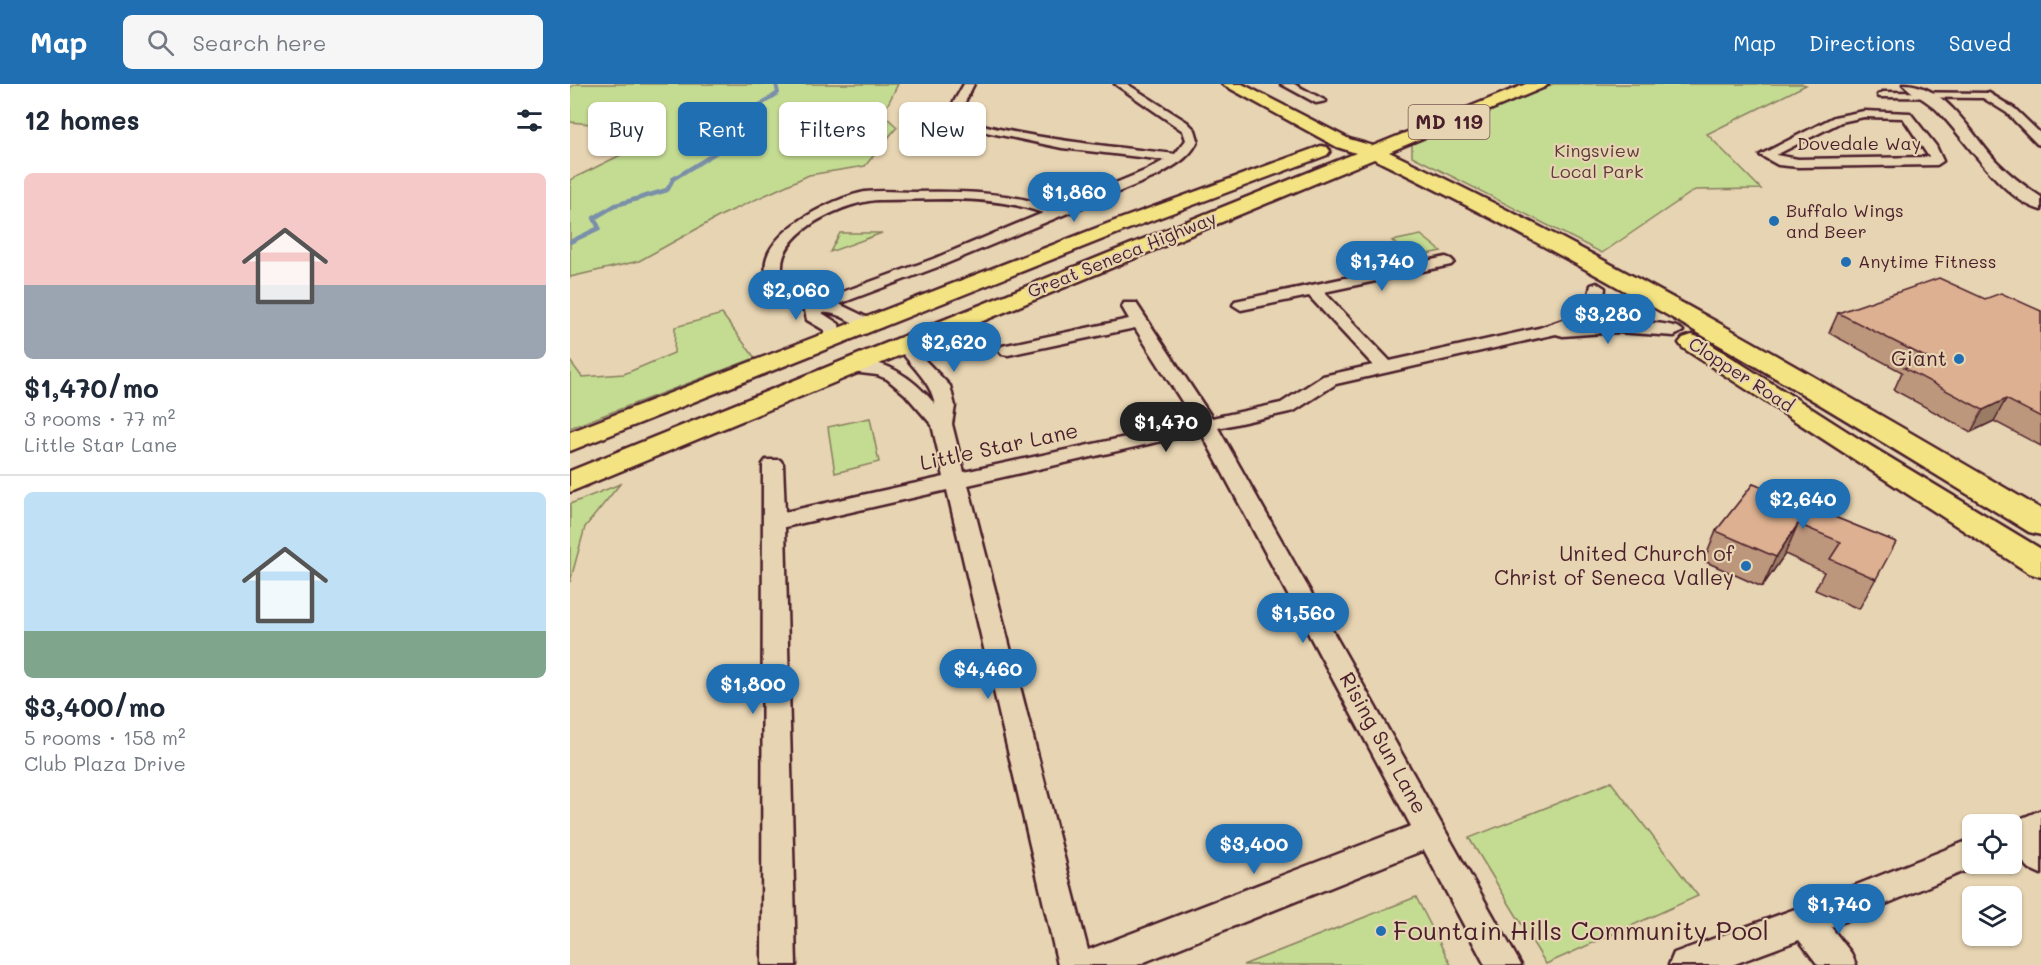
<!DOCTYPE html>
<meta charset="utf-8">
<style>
:root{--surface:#fff;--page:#f6f6f7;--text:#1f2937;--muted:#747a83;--line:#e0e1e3;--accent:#1f6fb2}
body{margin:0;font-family:Mali,sans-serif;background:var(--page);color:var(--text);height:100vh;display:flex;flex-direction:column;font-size:22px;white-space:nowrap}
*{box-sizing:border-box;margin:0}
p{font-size:20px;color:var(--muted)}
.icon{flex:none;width:33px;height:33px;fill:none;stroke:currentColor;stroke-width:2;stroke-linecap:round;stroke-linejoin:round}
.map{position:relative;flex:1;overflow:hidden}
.side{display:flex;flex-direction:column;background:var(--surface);width:570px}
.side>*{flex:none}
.top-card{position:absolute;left:18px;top:18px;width:570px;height:54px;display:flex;gap:12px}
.tools{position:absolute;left:1392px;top:730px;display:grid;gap:12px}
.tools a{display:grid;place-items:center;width:60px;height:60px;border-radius:9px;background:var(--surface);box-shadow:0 2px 4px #0004;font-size:30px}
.price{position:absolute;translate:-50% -51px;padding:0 14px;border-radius:21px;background:var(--accent);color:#fff;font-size:20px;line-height:39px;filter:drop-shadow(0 2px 3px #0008)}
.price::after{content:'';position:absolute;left:50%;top:36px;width:18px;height:14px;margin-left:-9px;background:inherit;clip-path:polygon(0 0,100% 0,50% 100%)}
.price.on{background:#222;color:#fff}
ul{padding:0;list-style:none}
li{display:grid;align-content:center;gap:12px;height:318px;padding:0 24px}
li+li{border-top:2px solid var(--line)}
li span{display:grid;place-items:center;height:186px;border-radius:9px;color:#555}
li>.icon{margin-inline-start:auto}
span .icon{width:108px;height:108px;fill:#fffc;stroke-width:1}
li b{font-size:26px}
h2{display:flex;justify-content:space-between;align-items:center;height:72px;padding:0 24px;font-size:26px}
.chip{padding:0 21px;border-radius:9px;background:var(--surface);box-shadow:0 2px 4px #0004;font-size:21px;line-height:54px}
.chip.on{background:var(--accent);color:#fff}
header{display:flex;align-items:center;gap:36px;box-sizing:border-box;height:84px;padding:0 30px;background:var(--accent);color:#fff}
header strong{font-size:28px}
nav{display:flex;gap:33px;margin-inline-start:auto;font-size:21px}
.search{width:420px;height:54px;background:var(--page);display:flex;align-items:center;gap:15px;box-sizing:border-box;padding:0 21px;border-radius:9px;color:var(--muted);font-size:22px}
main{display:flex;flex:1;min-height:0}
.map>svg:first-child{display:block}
</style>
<header>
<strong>Map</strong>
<div class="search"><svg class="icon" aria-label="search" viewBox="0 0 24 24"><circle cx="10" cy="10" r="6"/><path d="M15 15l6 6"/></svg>Search here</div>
<nav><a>Map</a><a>Directions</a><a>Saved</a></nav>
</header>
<main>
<section class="side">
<h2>12 homes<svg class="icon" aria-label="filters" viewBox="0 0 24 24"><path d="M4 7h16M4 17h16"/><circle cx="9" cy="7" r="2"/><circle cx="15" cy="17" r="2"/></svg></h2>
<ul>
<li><span style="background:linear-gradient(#f6c9c9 60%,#9aa5b1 0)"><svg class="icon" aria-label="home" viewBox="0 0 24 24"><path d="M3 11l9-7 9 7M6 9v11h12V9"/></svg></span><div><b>$1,470/mo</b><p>3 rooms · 77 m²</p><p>Little Star Lane</p></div></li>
<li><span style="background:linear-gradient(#bfe0f5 75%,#7fa58c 0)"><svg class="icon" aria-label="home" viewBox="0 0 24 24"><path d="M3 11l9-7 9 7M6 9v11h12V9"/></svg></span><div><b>$3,400/mo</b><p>5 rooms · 158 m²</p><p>Club Plaza Drive</p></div></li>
</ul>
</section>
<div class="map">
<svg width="1471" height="881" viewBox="0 0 1471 881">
<rect width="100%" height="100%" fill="#e7d4b2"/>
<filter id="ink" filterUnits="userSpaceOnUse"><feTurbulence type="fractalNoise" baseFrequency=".0167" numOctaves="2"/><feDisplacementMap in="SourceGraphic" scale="12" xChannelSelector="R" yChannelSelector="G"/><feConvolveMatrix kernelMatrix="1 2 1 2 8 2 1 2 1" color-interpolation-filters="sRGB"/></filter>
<g filter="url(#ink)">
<!-- green -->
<g fill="#c4dc92" stroke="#877e5e" stroke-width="1.5">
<path d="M 7,0 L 328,0 L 313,30 L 327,43 L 295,82 L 239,91 L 152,131 L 69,177 L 0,193 L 0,96 L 83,55 L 48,49 L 55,43 L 0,38 L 0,3 Z"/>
<path d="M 983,0 L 1232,0 L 1236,1 L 1137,50 L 1191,105 L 1125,106 L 1032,169 L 842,72 L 842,59 Z"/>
<path d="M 270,149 L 312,149 L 260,168 Z"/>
<path d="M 851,151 L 871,167 L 842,173 L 822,157 Z"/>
<path d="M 152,230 L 185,274 L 0,344 L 0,277 L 12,293 L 54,290 L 104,269 L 105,243 Z"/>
<path d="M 300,334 L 309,378 L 265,389 L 258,343 Z"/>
<path d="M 50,400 L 15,443 L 0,498 L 0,420 Z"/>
<path d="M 1041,698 L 1128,812 L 976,880 L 899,754 Z"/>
<path d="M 846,813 L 881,881 L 673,881 Z"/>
</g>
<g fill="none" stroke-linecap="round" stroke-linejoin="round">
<!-- stream-far1 -->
<path stroke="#7a8fa8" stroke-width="4" d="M 98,105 L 103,95 L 183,46 L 165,38 L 208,9 L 206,0"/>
<!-- stream -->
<path stroke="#7a8fa8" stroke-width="4.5" d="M 0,158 L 29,144 L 24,134 L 46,121 L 97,106 L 99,103"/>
<!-- minor casing -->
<g stroke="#4a1f2b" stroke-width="5">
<g id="minor">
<path d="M 394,0 L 404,0 L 389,30 C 407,50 570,66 605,70 L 616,56 L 613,47 L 545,0 L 557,0 L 617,38 L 625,46 L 628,56 C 620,75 603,82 587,92 L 373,181 L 269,220 L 296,233 L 312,235 L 315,239 L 312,243 C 286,249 273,226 252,229 L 269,240 L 271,254 L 256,265 L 244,265 L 241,261 L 254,252 L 254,246 L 237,236 L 235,227 C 221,218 206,210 198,194 C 180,153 265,113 295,108 C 312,106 329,108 345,108 C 394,107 439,108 485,124 L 577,86 L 595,76 L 492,64 L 397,44 L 385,39 L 377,30 ZM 310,116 C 365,116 421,110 473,129 L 363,175 L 245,218 C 234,212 217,205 213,191 C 202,149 278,116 310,116 Z"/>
<path d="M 711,0 L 724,0 L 756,17 L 746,19 Z"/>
<path d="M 1313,8 L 1419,9 L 1445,25 L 1471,50 L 1471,61 L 1467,60 L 1437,29 L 1413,14 L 1309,13 L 1308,11 Z"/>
<path d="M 1294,27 L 1340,29 L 1366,62 L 1373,77 L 1367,81 L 1228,83 L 1208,81 L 1190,71 L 1264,33 ZM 1294,33 L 1333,34 L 1359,73 L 1228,75 L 1206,71 L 1271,38 Z"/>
<path d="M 876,173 L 881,175 L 884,178 L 881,181 L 754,208 L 820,277 L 969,244 L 1004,232 L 1017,221 L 1021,201 L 1027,199 L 1035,204 L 1033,222 L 1014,240 C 1031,239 1103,234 1113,247 L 1104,252 L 1047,248 L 993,252 L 986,250 L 766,300 L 724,327 L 648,344 L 951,881 L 915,881 L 854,766 L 567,881 L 488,881 L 377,406 L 215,443 L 226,881 L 192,881 L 193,380 L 196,376 L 210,376 L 213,380 L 215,428 L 374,393 L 362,341 L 335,310 L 317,295 L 307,291 L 273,287 L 270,283 L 273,279 C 311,270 342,293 365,320 C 360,295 339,281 325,259 L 328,255 L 340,255 L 351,272 L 380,302 L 385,322 L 382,340 L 394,388 L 625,338 L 565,244 L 438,271 L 432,270 L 429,266 L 432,262 L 559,235 L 552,223 L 554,219 L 566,219 L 642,334 L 711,319 L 753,292 L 803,281 L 739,212 L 671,226 L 663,221 L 665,217 ZM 631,348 L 841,742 L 518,866 L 398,401 Z"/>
<path d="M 1471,726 L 1471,790 L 1460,785 L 1442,767 L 1442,741 L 1436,741 Z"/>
<path d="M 1402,755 L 1402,780 L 1411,780 L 1261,843 L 1281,869 L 1286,881 L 1248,881 L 1229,856 L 1162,881 L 1099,881 L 1104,869 L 1236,821 Z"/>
</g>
</g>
<!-- tertiary casing -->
<g stroke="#4a1f2b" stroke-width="5">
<path id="tertiary" d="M 1333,0 C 1376,0 1401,50 1427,78 C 1440,91 1456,103 1471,113 L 1471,126 C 1432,116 1395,54 1367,26 C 1357,16 1342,10 1333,0 Z"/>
</g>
<!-- primary casing -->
<g stroke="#4a1f2b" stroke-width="5">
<g id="primary">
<path d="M 652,0 L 672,0 L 779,55 L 803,62 L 956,0 L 978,0 L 975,3 L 819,68 C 1043,174 1258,300 1471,425 L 1471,451 L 1459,448 C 1245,316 1030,185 804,75 L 0,408 L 0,387 L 786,69 L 767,63 Z"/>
<path d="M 751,62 L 757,63 L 760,67 L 757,71 L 556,146 L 0,367 L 0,348 L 542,138 Z"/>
<path d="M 1122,251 L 1131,254 L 1289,355 L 1471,465 L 1471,493 L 1459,489 L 1113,264 L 1109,259 L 1113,254 Z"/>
</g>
</g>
<!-- minor -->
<use href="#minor" fill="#e7d4b2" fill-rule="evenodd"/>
<!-- tertiary -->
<use href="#tertiary" fill="#e7d4b2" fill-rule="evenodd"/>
<!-- primary -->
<use href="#primary" fill="#f4e382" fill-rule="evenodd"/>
</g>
<!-- wall -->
<g fill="#bd977c" stroke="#4a1f2b" stroke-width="1.5">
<path d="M 1415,215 L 1471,227 L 1471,362 L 1424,337 L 1401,348 L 1324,306 L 1332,288 L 1259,249 L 1268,229 Z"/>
<path d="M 1183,400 L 1326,458 L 1289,525 L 1245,506 L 1254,488 L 1215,470 L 1192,503 L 1134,477 L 1146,447 Z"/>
</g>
<!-- shaded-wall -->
<g fill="#9a7b65" stroke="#4a1f2b" stroke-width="1.5">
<path d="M 1436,315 L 1424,337 L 1401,348 L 1413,326 Z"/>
<path d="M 1228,440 L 1215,470 L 1192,503 L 1206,473 Z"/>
</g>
<!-- building -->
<g fill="#dcb090" stroke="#4a1f2b" stroke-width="1.5">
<path d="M 1369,194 L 1415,215 L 1431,209 L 1471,227 L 1471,333 L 1436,315 L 1413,326 L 1334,284 L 1359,275 L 1268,229 Z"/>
<path d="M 1183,400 L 1326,458 L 1306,495 L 1260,475 L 1271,458 L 1228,440 L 1206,473 L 1146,447 Z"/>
</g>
</g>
<!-- markers -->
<g fill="#1f6fb2" stroke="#e7d4b2" stroke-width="2">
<circle cx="1204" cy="137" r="6"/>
<circle cx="1276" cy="178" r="6"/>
<circle cx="1389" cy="275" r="6"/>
<circle cx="1176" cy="482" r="6"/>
<circle cx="811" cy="847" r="6"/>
</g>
<g text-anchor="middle" stroke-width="4.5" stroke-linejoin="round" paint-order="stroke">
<!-- far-street labels -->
<g font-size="18" fill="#4a1f2b" stroke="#e7d4b2">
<text x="1289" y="66">Dovedale Way</text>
<text transform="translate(552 171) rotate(-22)" y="6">Great Seneca Highway</text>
<text transform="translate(1171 291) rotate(33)" y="6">Clopper Road</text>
</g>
<!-- far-park labels -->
<g font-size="18" fill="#5c3b3a" stroke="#e7d4b2">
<text x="1027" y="73">Kingsview<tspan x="1027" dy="21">Local Park</tspan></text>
</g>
<!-- far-poi labels -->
<g font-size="18" fill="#4a1f2b" stroke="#e7d4b2" text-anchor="start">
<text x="1216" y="133">Buffalo Wings<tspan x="1216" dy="21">and Beer</tspan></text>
<text x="1288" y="184">Anytime Fitness</text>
</g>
<!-- shield labels -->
<rect fill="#e7d4b2" stroke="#795554" stroke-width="1.5" x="838.5" y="21" width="81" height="34" rx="4.5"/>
<g font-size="20" font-weight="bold" fill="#4a1f2b">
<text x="879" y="45">MD 119</text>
</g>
<!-- poi labels -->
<g font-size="21" fill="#4a1f2b" stroke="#e7d4b2" text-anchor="end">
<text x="1377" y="282">Giant</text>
<text x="1164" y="477">United Church of<tspan x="1164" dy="24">Christ of Seneca Valley</tspan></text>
</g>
<!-- street labels -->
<g font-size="21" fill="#4a1f2b" stroke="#e7d4b2">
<text transform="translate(429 363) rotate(-12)" y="7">Little Star Lane</text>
<text transform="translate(813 659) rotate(61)" y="7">Rising Sun Lane</text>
</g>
<!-- near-poi labels -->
<g font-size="26" fill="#4a1f2b" stroke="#e7d4b2" text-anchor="start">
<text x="823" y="856">Fountain Hills Community Pool</text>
</g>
</g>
</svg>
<div class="tools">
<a><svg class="icon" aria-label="locate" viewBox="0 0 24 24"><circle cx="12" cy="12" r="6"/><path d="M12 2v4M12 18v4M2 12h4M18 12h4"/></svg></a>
<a><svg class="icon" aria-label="layers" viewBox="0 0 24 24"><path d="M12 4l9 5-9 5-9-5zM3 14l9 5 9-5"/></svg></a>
</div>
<b class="price" style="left:504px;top:139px">$1,860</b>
<b class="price" style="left:812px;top:208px">$1,740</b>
<b class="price" style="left:226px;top:237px">$2,060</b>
<b class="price" style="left:1038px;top:261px">$3,280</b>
<b class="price" style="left:384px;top:289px">$2,620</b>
<b class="price on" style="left:596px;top:369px">$1,470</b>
<b class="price" style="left:1233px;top:446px">$2,640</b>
<b class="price" style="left:733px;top:560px">$1,560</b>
<b class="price" style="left:418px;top:616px">$4,460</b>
<b class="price" style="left:183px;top:631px">$1,800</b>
<b class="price" style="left:684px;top:791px">$3,400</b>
<b class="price" style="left:1269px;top:851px">$1,740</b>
<div class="top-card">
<a class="chip">Buy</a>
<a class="chip on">Rent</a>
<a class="chip">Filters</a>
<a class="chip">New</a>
</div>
</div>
</main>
